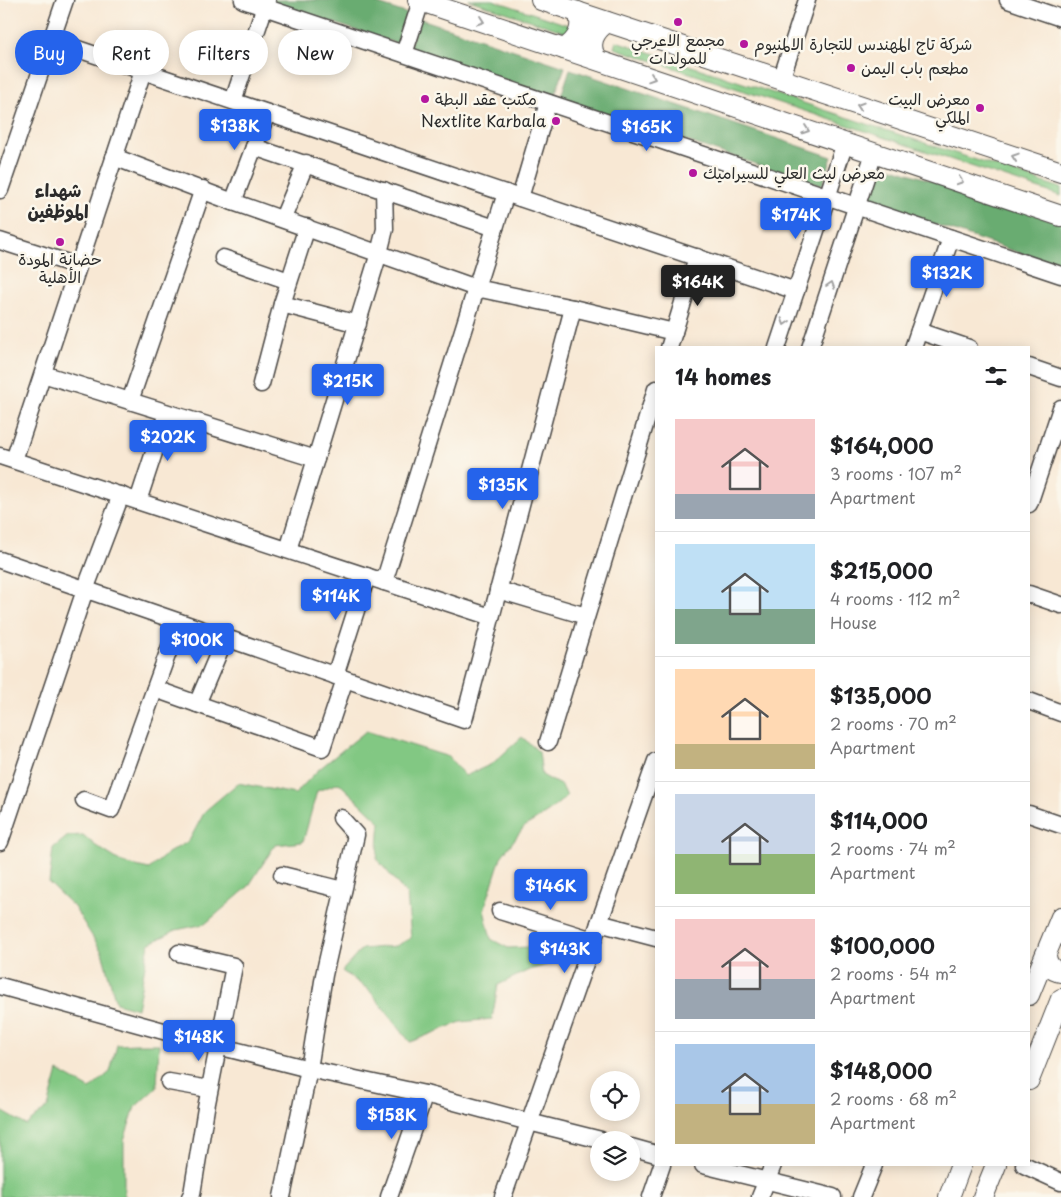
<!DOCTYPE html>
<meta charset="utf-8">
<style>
:root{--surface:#fff;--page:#f6f6f6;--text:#202124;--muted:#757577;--line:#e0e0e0;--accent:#2563eb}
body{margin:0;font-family:"Playpen Sans","Playpen Sans Arabic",sans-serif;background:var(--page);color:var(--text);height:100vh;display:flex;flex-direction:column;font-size:19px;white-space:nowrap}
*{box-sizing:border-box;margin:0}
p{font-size:16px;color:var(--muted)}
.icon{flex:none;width:28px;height:28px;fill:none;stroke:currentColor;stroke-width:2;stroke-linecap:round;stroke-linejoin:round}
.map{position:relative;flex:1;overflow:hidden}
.panel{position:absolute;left:655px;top:346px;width:375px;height:820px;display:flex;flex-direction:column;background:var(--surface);border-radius:0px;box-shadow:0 2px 12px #0003}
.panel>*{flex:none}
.top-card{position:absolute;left:15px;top:30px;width:475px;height:45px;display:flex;gap:10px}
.fabs{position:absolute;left:590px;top:1071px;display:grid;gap:10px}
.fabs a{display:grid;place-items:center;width:50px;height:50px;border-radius:50%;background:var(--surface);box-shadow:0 2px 12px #0003;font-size:25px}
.price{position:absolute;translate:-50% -42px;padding:0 11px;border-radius:5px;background:var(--accent);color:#fff;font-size:16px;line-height:32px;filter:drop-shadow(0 1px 2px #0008)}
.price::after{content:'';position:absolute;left:50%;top:30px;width:15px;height:11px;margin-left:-8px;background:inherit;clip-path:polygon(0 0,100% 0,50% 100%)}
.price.selected{background:#222;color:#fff}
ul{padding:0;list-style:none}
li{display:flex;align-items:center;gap:15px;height:125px;padding:0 20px}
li+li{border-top:1px solid var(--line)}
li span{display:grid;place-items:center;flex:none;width:140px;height:100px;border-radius:0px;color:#555}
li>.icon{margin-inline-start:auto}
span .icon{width:60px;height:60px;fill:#fffc;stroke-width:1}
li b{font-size:21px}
h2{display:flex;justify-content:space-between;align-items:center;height:60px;padding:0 20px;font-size:21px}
.tag{padding:0 18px;border-radius:22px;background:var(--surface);box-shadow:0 2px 12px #0003;font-size:18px;line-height:45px}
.tag.selected{background:var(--accent);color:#fff}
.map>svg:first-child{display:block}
</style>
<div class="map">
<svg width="1061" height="1197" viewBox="0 0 1061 1197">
<rect width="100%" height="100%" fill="#fbf7ec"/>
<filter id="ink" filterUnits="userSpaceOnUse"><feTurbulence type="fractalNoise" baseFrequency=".02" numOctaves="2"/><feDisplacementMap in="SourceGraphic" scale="10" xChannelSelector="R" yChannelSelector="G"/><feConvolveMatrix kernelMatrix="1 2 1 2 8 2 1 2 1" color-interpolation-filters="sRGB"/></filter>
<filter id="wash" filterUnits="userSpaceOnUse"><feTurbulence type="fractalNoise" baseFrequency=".0096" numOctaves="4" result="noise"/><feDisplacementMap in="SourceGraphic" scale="20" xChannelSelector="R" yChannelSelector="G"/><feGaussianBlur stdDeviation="1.12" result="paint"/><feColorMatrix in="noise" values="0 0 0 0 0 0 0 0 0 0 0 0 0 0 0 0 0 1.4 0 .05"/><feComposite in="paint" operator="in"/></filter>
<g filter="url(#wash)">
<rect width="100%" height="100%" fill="#f8e8d4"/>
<!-- green -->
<g fill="#82c883" stroke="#567a57">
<path d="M 469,0 L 493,0 L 571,26 L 568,33 Z"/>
<path d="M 616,41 L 1061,188 L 1061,196 L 614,48 Z"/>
<path d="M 366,731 L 449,757 L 465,776 L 492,764 L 522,737 L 539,752 L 542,775 L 562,786 L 567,796 L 548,812 L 524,827 L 501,857 L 484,910 L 491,939 L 508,948 L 549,946 L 561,961 L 529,970 L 498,985 L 492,1019 L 461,1022 L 410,1042 L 369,990 L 342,971 L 362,949 L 396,946 L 411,938 L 407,895 L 377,859 L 380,822 L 339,783 L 317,791 L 303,842 L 275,845 L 248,887 L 205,924 L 176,930 L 149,944 L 137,1009 L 116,1003 L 102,952 L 74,907 L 49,883 L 53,848 L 68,836 L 83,835 L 96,846 L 123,863 L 149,869 L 168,853 L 189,841 L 205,811 L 238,783 L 295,794 L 318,770 Z"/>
<path d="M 136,1044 L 159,1044 L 157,1087 L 135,1107 L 124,1140 L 124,1194 L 126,1197 L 0,1197 L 0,1110 L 26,1125 L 48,1107 L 58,1071 L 90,1089 L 110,1072 L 117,1045 Z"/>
</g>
<!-- forest -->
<g fill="#69ac71" stroke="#4a6c4e">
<path d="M 274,0 L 367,0 L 414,16 L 404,46 L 273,3 Z"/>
<path d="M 418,18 L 565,67 L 554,97 L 409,49 Z"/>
<path d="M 570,69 L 832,157 L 822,186 L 560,99 Z"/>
<path d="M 881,164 L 1061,223 L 1061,267 L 868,202 Z"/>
</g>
</g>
<g filter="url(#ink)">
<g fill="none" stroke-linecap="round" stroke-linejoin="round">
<!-- minor casing -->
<g stroke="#4a4744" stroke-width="19">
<g id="minor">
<path d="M 243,0 L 1061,275"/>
<path d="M 1008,0 L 1061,18"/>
<path d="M 51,40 L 796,291"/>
<path d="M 404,54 L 421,1"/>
<path d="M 781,80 L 807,0"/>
<path d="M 233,101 L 267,0"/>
<path d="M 254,147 L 495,228"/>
<path d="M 114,157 L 233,202 L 476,288 L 573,308 L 674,332"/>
<path d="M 0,190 L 65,0"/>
<path d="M 520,198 L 548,103"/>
<path d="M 233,202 L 267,113"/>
<path d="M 283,218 L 306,163"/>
<path d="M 0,241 L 78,266"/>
<path d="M 223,258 L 289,281"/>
<path d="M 282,304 L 358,324"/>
<path d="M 919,331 L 969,348"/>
<path d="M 669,348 L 697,257"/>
<path d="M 777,348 L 845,143"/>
<path d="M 810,348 L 874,153"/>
<path d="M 913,348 L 951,238"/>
<path d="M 1029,367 L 1061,378"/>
<path d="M 43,374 L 316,459"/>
<path d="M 261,384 L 282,304 L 307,227"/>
<path d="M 130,401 L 203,189"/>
<path d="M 0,456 L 491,617"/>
<path d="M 14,460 L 143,71"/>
<path d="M 138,501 L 167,413"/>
<path d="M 1029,504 L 1061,408"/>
<path d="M 288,550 L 379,253 L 385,229 L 384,190"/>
<path d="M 0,560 L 464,720 L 573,308"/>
<path d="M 384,582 L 506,193"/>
<path d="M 498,590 L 586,616"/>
<path d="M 1029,594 L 1061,605"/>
<path d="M 335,676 L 367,576"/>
<path d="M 155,689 L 322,748 L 345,679"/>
<path d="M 1029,701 L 1061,713"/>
<path d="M 197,704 L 225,638"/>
<path d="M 548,742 L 656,389"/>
<path d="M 84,800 L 111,810 L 179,622"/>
<path d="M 1029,814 L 1061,825"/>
<path d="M 0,842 L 85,590 L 121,495"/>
<path d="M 282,875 L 343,890"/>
<path d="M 500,911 L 593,940"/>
<path d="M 599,923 L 656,938"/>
<path d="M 179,953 L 234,966 L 206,1108 L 192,1194 L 190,1197"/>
<path d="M 0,986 L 218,1046 L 309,1069 L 425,1094 L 529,1122 L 601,1140"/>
<path d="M 169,1082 L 209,1089"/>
<path d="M 631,1147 L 656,1154"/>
<path d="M 703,1165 L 833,1197"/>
<path d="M 1024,1165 L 1061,1182"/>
<path d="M 282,1197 L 309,1069 L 324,975 L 356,835 L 341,818"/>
<path d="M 389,1197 L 425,1094"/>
<path d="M 503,1197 L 656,761"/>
<path d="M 651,1197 L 662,1165"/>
<path d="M 760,1197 L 773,1165"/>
<path d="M 861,1197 L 874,1165"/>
</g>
</g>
<!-- major casing -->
<g stroke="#4a4744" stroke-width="22">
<g id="major">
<path d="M 418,0 L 1061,216"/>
<path d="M 541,0 L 1061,172"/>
<path d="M 564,49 C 578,40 584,28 578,12"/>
<path d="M 596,59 C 588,44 593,32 607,22"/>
<path d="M 1046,956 C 1047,965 1052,971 1061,972"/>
<path d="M 1029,995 L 1061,917"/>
<path d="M 1029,1080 L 1061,999"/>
<path d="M 949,1197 L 961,1165"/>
<path d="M 983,1197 L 996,1165"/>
</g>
</g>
<!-- minor -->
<use href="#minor" stroke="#fff" stroke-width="16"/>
<!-- major -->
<use href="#major" stroke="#fff" stroke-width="20"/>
</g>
<!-- one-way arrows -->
<defs><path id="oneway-chevron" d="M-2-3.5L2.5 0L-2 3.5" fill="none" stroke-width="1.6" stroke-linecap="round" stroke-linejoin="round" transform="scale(1.25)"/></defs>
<g stroke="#a0a0a0">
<use href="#oneway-chevron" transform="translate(481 21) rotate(19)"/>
<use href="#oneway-chevron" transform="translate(652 78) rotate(19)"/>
<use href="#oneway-chevron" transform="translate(860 106) rotate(-162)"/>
<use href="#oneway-chevron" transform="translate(806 130) rotate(19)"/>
<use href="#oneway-chevron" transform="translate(1015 157) rotate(-162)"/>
<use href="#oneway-chevron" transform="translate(960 181) rotate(19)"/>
<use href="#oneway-chevron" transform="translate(831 285) rotate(-72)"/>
<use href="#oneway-chevron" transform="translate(785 322) rotate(108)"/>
</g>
</g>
<!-- markers -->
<g fill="#b5179e" stroke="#fbf7ec" stroke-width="2">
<circle cx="678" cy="22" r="5"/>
<circle cx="744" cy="44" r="5"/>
<circle cx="851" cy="68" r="5"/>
<circle cx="425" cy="99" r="5"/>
<circle cx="980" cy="108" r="5"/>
<circle cx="556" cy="121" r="5"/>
<circle cx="693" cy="173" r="5"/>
<circle cx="60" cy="242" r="5"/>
</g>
<g text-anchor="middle" stroke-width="5" stroke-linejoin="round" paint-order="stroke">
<!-- poi labels -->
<g font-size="16" fill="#2b2b2b" stroke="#fbf7ec" text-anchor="start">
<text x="678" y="46" text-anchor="middle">مجمع الاعرجي<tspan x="678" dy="18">للمولدات</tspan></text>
<text x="754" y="50">شركة تاج المهندس للتجارة الالمنيوم</text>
<text x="861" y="74">مطعم باب اليمن</text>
<text x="435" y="105">مكتب عقد البطة</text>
<text x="970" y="105" text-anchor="end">معرض البيت<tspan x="970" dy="18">الملكي</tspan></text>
<text x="546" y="127" text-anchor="end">Nextlite Karbala</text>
<text x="703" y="179">معرض ليث العلي للسيراميك</text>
<text x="60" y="265" text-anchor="middle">حضانة المودة<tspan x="60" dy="18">الأهلية</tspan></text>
</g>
<!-- neighbourhood labels -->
<g font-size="18" font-weight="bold" fill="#2b2b2b" stroke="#fbf7ec">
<text x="58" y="197">شهداء<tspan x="58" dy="21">الموظفين</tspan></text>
</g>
</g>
</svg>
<div class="fabs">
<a><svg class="icon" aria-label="locate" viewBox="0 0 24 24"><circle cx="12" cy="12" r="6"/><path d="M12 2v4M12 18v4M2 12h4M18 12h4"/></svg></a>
<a><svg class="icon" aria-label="layers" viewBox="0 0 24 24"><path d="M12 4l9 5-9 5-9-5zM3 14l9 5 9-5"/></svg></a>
</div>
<b class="price" style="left:235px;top:151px">$138K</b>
<b class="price" style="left:647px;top:152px">$165K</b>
<b class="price" style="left:796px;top:240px">$174K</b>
<b class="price" style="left:947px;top:298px">$132K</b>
<b class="price selected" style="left:698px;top:307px">$164K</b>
<b class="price" style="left:348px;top:406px">$215K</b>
<b class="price" style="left:168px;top:462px">$202K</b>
<b class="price" style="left:503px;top:510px">$135K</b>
<b class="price" style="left:336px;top:621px">$114K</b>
<b class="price" style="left:197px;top:665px">$100K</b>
<b class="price" style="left:551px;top:911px">$146K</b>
<b class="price" style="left:565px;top:974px">$143K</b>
<b class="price" style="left:199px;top:1062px">$148K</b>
<b class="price" style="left:392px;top:1140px">$158K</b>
<div class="top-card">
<a class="tag selected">Buy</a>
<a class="tag">Rent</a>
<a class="tag">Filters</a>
<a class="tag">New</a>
</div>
<section class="panel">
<h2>14 homes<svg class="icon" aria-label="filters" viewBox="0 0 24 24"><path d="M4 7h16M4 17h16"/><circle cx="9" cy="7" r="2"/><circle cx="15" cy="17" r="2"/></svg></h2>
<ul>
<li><span style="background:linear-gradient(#f6c9c9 75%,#9aa5b1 0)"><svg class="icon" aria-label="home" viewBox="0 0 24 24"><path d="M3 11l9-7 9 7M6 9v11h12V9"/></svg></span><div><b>$164,000</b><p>3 rooms · 107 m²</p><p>Apartment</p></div></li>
<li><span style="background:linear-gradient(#bfe0f5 65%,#7fa58c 0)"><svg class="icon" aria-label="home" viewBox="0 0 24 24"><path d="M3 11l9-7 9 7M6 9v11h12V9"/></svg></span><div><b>$215,000</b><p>4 rooms · 112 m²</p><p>House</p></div></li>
<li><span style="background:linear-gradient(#ffd9b3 75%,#c2b280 0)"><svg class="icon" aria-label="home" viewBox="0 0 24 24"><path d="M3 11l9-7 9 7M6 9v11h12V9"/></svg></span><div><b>$135,000</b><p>2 rooms · 70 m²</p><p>Apartment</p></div></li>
<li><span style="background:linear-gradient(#c9d6e8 60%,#8fb573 0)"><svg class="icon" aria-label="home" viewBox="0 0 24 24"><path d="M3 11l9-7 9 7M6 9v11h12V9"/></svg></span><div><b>$114,000</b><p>2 rooms · 74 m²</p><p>Apartment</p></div></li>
<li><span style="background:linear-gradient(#f6c9c9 60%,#9aa5b1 0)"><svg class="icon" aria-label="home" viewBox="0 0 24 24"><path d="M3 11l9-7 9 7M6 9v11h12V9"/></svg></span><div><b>$100,000</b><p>2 rooms · 54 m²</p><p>Apartment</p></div></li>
<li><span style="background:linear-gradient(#a9c7e8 60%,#c2b280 0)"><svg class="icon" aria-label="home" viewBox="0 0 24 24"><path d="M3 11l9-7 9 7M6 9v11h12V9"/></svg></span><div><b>$148,000</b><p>2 rooms · 68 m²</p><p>Apartment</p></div></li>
</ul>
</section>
</div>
